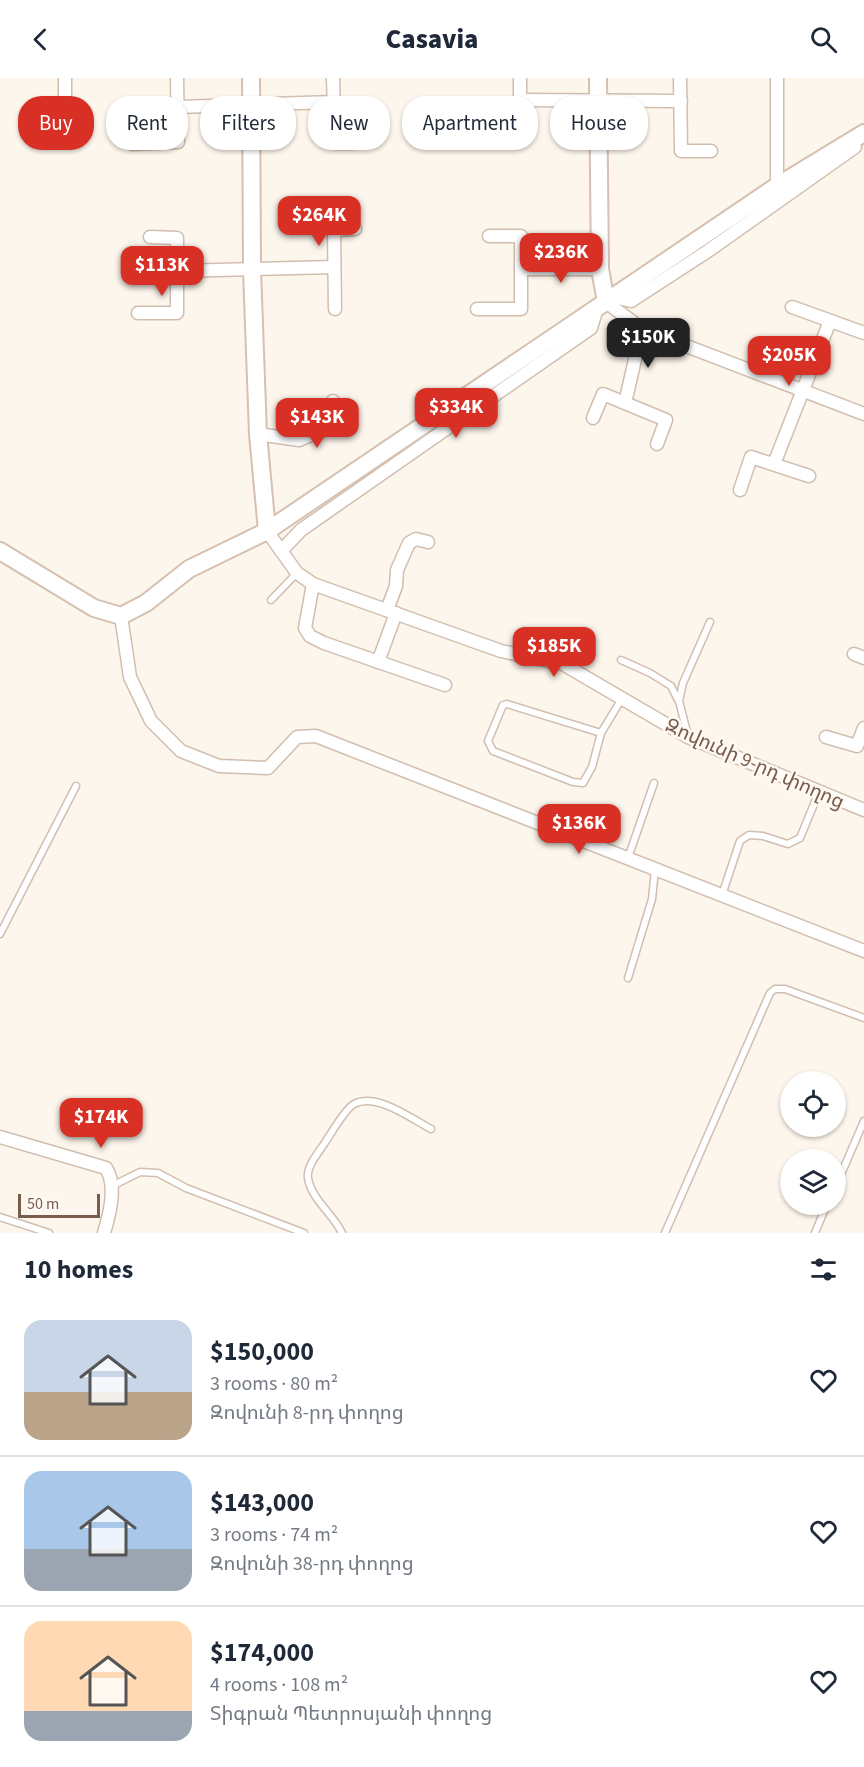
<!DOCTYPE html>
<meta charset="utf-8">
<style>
:root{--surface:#fff;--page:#f6f6f7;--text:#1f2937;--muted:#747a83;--line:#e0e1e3;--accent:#d93025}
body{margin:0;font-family:"Source Sans 3","Noto Sans Armenian",sans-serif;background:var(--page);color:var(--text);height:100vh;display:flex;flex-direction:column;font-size:22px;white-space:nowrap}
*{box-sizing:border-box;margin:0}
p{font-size:20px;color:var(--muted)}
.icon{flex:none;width:33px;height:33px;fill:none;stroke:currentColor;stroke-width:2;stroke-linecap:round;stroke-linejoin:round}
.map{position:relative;height:1155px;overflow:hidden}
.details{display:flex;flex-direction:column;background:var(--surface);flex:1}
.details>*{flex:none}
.guide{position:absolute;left:18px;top:18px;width:828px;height:54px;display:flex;gap:12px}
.fabs{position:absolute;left:780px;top:993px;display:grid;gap:12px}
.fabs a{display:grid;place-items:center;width:66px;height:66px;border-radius:50%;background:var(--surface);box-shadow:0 2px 4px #0004;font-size:30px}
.scale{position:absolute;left:18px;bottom:15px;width:82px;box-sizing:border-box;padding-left:6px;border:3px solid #7a5c4d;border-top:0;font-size:16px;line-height:21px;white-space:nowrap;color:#7a5c4d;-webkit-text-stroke:4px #fffaf3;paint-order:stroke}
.price{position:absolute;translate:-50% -51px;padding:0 14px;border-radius:12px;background:var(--accent);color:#fff;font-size:20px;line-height:39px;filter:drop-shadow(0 2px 3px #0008)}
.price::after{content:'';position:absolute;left:50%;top:36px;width:18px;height:14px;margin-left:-9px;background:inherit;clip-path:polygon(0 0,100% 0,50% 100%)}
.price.selected{background:#222;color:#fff}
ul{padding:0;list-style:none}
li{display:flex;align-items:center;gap:18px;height:150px;padding:0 24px}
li+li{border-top:2px solid var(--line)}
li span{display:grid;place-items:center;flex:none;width:168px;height:120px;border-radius:18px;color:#555}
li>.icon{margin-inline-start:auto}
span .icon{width:72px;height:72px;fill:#fffc;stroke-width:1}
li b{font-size:26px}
h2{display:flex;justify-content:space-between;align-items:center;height:72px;padding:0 24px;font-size:26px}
.pill{padding:0 21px;border-radius:24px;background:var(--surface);box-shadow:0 2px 4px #0004;font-size:21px;line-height:54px}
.pill.selected{background:var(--accent);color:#fff}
header{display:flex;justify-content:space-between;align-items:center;height:78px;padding:0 24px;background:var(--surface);font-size:27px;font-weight:800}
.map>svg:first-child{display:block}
</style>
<header><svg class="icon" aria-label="back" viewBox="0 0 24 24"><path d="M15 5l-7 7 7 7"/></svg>Casavia<svg class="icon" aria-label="search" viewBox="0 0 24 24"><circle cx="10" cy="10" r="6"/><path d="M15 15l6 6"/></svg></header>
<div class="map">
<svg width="864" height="1155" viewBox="0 0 864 1155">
<rect width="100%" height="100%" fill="#fdf6ec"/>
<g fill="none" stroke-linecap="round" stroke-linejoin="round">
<!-- lane casing -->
<g stroke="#d1beb0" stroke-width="9">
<g id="lane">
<path d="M 271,522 L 297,495"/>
<path d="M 621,582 L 650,595 L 671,608 L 678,622"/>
<path d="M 601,655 L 507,626 L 503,627 L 488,663 L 493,673 L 573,704 L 583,705 L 592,689 L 601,655 L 621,622"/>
<path d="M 688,658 L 679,623 L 683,605 L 710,544"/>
<path d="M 628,780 L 654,705"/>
<path d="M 722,817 L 740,763 L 749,757 L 763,758 L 788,766 L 800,760 L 819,714"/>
<path d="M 0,856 L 76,708"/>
<path d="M 628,900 L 652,821 L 655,792"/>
<path d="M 112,1108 L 140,1094 L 158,1095 L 186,1110 L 304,1155"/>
<path d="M 836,1108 L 864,1043"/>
<path d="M 0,1139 L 49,1155"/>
<path d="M 342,1155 C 333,1136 311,1121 308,1100 C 306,1088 320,1073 326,1063 C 332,1054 345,1031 354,1026 C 376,1014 412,1041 431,1051"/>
<path d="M 665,1155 L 770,915 L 775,911 L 785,911 L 864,940"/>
<path d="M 815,1155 L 827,1126"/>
</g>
</g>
<!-- street casing -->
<g stroke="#d1beb0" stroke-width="15">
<g id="street">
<path d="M 333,0 L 335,65 L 353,65"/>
<path d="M 680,0 L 681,73 L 711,73"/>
<path d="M 777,0 L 777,108 L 779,113"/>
<path d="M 520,22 L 681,23"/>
<path d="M 178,29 L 334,24"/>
<path d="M 65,51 L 65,0"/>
<path d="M 476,62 L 520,62 L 520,0"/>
<path d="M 132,66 L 178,64 L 177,0"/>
<path d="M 150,159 L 177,160 L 177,193 L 334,189"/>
<path d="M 521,191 L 600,191"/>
<path d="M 613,219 L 631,223 L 708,173 L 855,69"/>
<path d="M 606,224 L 642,251 L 864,336"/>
<path d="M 792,229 L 864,255"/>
<path d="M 335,231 L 334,152 L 355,151"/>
<path d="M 477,231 L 521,231 L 521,158 L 489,158"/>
<path d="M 138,235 L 177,235 L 177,193"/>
<path d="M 625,325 L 642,251"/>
<path d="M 593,340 L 603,316 L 666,342 L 657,366"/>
<path d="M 258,356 L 299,362 L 330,349 L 333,323"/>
<path d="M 774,386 L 830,243"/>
<path d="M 740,412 L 751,379 L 809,398"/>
<path d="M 267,453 L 297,495 L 313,506 L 501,573 L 563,586 L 688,659 L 864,732"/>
<path d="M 281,473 L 301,452 L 591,250 L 597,230"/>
<path d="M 313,506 L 305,550 L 310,558 L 324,565 L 445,607"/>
<path d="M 387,532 L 396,508 L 397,492 L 409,465 L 416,461 L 428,464"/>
<path d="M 121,538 L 130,599 L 151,643 L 181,673 L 219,688 L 268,690 L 297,659 L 316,658 L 864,873"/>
<path d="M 854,576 L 864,580"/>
<path d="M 378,584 L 396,535"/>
<path d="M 826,659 L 857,668 L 864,650"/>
<path d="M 0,1059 L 106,1090 C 117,1108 110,1135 104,1155"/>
</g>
</g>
<!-- secondary casing -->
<g stroke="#d6c0b0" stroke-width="20">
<g id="secondary">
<path d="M 251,0 L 252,192 L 258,356 L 267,453"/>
<path d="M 598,0 L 600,191 L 606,224"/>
<path d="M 0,473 L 94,530 L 121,538 L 146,525 L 189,491 L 267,453 L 777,108 L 864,55"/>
</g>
</g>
<!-- lane -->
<use href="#lane" stroke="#fff" stroke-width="6"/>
<!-- street -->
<use href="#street" stroke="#fff" stroke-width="12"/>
<!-- secondary -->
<use href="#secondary" stroke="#fff" stroke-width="16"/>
</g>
<g text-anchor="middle" stroke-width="5" stroke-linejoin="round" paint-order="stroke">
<!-- street labels -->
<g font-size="20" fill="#7a5c4d" stroke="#fffaf3">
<text transform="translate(755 685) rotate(24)" y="7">Զովունի 9-րդ փողոց</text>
</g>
</g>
</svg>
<div class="fabs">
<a><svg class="icon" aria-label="locate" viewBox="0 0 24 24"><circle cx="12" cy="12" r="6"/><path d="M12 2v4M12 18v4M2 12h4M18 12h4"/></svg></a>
<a><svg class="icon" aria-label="layers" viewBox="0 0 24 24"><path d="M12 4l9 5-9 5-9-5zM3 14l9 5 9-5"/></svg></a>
</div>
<div class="scale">50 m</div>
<b class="price" style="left:319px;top:169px">$264K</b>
<b class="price" style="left:561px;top:206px">$236K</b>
<b class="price" style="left:162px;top:219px">$113K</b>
<b class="price selected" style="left:648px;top:291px">$150K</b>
<b class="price" style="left:789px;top:309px">$205K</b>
<b class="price" style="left:456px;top:361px">$334K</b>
<b class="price" style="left:317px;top:371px">$143K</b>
<b class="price" style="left:554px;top:600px">$185K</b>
<b class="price" style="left:579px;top:777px">$136K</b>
<b class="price" style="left:101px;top:1071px">$174K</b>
<div class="guide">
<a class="pill selected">Buy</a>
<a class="pill">Rent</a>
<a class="pill">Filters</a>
<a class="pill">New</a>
<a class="pill">Apartment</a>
<a class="pill">House</a>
</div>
</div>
<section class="details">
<h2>10 homes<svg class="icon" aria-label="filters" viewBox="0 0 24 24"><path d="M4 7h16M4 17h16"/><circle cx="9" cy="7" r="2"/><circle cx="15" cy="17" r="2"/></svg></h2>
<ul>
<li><span style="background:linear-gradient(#c9d6e8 60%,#b9a48a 0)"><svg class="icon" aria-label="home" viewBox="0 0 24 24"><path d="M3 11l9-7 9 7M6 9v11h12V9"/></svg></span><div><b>$150,000</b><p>3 rooms · 80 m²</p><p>Զովունի 8-րդ փողոց</p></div><svg class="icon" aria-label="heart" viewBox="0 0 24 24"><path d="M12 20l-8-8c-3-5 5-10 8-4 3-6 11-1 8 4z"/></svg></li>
<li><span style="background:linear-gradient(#a9c7e8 65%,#9aa5b1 0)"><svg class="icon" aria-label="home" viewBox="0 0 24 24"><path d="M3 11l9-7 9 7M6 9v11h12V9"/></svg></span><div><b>$143,000</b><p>3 rooms · 74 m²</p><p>Զովունի 38-րդ փողոց</p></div><svg class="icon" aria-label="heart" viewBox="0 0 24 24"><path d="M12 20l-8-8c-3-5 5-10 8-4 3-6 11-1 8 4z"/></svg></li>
<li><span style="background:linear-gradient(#ffd9b3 75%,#9aa5b1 0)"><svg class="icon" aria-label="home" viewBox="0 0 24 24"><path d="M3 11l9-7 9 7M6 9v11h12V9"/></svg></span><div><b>$174,000</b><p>4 rooms · 108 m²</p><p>Տիգրան Պետրոսյանի փողոց</p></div><svg class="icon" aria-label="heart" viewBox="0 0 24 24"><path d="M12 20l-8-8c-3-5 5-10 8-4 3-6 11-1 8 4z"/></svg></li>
</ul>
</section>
